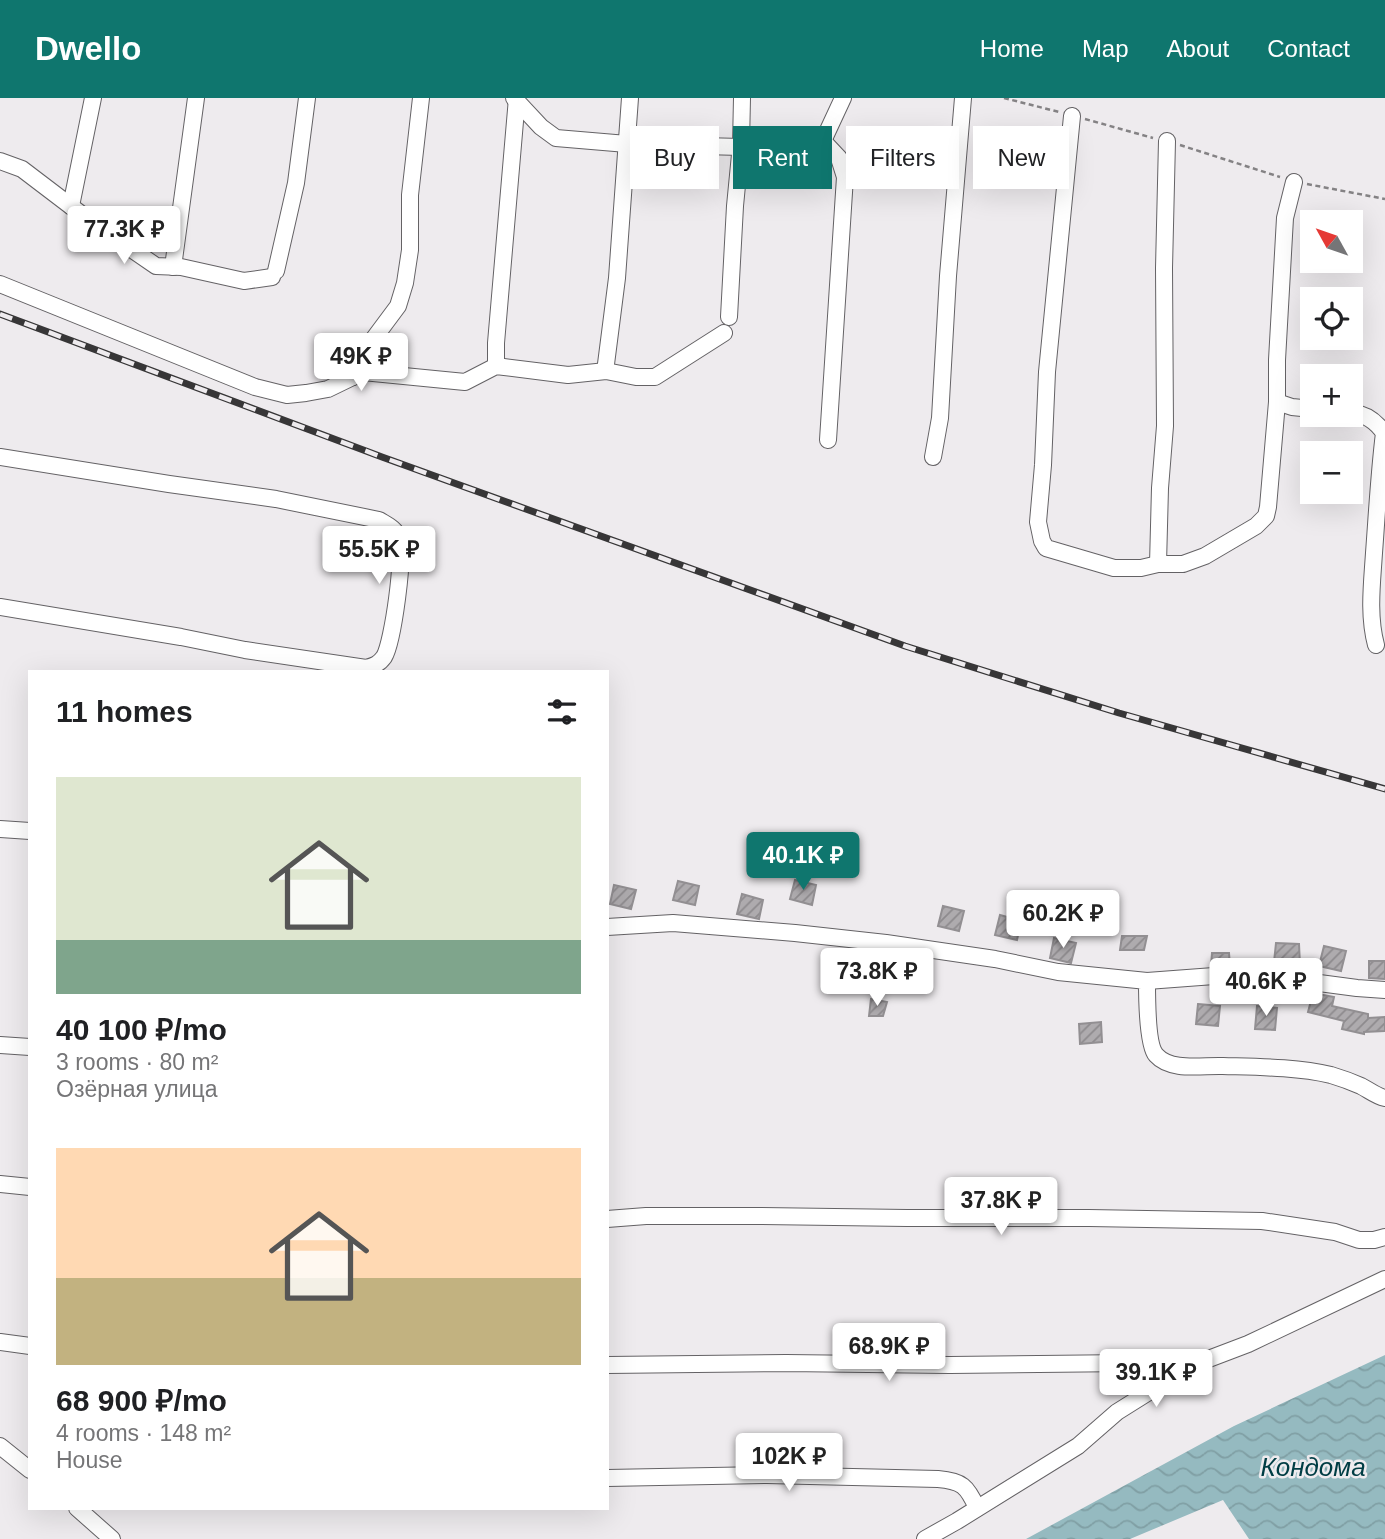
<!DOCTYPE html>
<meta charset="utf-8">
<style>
:root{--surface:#fff;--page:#f6f6f6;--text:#202124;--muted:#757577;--accent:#0f766e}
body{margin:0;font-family:Arial,sans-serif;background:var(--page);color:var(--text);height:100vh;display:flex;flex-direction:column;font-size:26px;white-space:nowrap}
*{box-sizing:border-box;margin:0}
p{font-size:23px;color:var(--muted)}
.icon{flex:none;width:38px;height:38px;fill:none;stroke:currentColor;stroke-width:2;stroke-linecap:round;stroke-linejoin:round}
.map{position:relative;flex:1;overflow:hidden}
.drawer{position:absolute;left:28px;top:572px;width:581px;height:840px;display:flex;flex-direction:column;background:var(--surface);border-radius:0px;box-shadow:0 7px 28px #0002}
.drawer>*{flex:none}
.guide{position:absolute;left:630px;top:28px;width:649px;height:63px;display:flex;gap:14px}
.needle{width:46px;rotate:310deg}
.buttons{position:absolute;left:1300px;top:112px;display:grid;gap:14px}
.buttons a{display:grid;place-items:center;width:63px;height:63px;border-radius:0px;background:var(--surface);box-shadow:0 7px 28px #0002;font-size:35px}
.price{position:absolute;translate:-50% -60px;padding:0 16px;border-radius:7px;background:#fff;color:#222;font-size:23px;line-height:46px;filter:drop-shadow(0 2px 4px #0008)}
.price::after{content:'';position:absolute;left:50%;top:42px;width:21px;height:16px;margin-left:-10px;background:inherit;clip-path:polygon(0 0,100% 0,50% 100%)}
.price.selected{background:var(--accent);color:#fff}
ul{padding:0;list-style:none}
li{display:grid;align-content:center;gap:14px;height:371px;padding:0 28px}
li span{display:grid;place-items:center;height:217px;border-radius:0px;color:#555}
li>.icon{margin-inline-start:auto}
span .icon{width:126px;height:126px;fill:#fffc;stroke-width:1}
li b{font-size:30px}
h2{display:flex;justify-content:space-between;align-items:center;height:84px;padding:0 28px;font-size:30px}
.tag{padding:0 24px;border-radius:0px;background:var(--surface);box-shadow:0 7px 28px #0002;font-size:24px;line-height:63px}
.tag.selected{background:var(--accent);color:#fff}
header{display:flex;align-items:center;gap:42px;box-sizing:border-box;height:98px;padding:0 35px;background:var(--accent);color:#fff}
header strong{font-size:33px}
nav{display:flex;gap:38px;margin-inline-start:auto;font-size:24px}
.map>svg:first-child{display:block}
</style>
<header>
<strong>Dwello</strong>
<nav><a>Home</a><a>Map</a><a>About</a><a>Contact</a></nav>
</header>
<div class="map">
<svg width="1385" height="1441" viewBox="0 0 1385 1441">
<defs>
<pattern id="water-waves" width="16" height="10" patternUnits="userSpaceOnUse" patternTransform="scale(1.75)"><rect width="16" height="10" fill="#95bac0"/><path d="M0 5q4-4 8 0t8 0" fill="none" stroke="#809fa4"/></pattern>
<pattern id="building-hatch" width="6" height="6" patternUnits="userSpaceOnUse" patternTransform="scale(1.75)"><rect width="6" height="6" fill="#aeabae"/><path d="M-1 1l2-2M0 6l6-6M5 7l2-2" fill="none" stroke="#8d8a8d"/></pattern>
</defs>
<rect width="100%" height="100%" fill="#eeebee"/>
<!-- water -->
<path fill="url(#water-waves)" d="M 1385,1257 L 1385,1441 L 1249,1441 L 1223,1402 L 1130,1441 L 1026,1441 L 1234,1328 Z"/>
<!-- building -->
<g fill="url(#building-hatch)" stroke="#928f92" stroke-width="2">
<path d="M 795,782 L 816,787 L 812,807 L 790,801 Z"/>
<path d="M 678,783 L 699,788 L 695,807 L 673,802 Z"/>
<path d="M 614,787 L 636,792 L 631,811 L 610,806 Z"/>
<path d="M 742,796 L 763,802 L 759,821 L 737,816 Z"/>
<path d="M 943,808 L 964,813 L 959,833 L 938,828 Z"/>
<path d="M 1000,817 L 1021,823 L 1017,842 L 995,837 Z"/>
<path d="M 1122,838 L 1147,838 L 1144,852 L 1120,852 Z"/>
<path d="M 1054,840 L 1076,845 L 1071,865 L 1050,860 Z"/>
<path d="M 1276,845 L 1299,846 L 1300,867 L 1274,864 Z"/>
<path d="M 1324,848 L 1346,853 L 1341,873 L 1319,868 Z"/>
<path d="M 1212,855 L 1229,855 L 1230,868 L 1211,868 Z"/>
<path d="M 1369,863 L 1385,863 L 1385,881 L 1369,880 Z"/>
<path d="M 1313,895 L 1334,899 L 1332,908 L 1368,916 L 1368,920 L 1385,919 L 1385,933 L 1364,934 L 1364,936 L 1342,931 L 1344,923 L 1308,914 Z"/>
<path d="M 871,901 L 887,904 L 883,918 L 869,918 Z"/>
<path d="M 1198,906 L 1220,908 L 1218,928 L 1196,926 Z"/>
<path d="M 1257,908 L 1277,910 L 1275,932 L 1255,931 Z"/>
<path d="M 1101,924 L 1102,944 L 1080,946 L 1079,926 Z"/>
</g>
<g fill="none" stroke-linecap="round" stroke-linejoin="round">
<!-- minor casing -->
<g stroke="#646265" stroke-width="18">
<g id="minor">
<path d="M 514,0 L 541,29 L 556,40 L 627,46 L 741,49 L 771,53 L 807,52 L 817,49 L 823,43 L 843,0"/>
<path d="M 1072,18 L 1047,274 L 1043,367 L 1038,424 L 1042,443 L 1046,450 L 1114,470 L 1141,470 L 1158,466 L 1183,466 L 1205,458 L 1256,428 L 1266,418 L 1268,409 L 1277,304 L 1277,262 L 1285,120 L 1294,84"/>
<path d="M 823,43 L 839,60 L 845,79 L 828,342"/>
<path d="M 0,63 L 22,71 L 89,122 L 156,168 L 181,169 L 244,183 L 272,179"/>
<path d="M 71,108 L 93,0"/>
<path d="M 173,169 L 196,0"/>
<path d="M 276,173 L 296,85 L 307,0"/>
<path d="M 0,186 L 255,289 L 287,297 L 306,295 L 328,291 L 363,274 L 465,284 L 496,268 L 568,277 L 606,273 L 636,279 L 655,279 L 724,235"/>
<path d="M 729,219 L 735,108 L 741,46 L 742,0"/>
<path d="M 606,266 L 617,180 L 630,0"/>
<path d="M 496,268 L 496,245 L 517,0"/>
<path d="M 353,279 L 366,251 L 398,208 L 405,185 L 410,152 L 410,97 L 421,0"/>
<path d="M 1277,304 L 1292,309 L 1312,311"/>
<path d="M 1351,314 C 1365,316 1376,323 1384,335 C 1379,375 1377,415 1374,455 C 1372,486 1368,517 1376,547"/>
<path d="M 0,359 L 169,386 L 276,401 L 379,422 C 387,427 395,430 399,440 C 405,456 393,544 384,559 C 379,566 374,568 366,570 L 245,552 L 181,539 L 0,509"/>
<path d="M 933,359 L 940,320 L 948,178 L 963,0"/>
<path d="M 1158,466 L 1160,390 L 1165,328 L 1164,170 L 1167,43"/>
<path d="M 0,731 L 30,733"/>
<path d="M 607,829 L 673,825 L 795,835 L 886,845 L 995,861 L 1058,874 L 1147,883 C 1147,898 1147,947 1156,957 C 1171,974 1203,967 1223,968 C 1257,969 1297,969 1331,977 C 1341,980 1352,984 1361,988 C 1369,992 1376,998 1385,1000"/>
<path d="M 1147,883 L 1214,878 L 1289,881 L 1357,890 L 1385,892"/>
<path d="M 0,947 L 30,949"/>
<path d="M 0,1086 L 30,1089"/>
<path d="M 607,1121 L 646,1118 L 760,1118 L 907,1120 L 1089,1120 L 1262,1123 L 1335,1134 L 1359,1142 L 1374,1142 L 1385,1139"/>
<path d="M 0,1244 L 30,1248"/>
<path d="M 607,1267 L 786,1265 L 950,1267 L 1129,1265 L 1160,1270 L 1176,1277"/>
<path d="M 0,1348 L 30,1372"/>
<path d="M 607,1380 L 767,1377 L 938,1381 C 962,1383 967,1388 977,1410"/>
<path d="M 77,1410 L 112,1441"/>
<path d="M 925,1441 L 957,1423 L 1078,1348 L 1117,1314 L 1176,1277 L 1198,1265 L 1248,1246 L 1385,1181"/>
</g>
</g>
<!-- path -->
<g stroke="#848284" stroke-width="2.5" stroke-dasharray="5 3.5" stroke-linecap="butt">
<path d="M 1004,0 L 1059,14"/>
<path d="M 1085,21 L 1153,40"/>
<path d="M 1180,47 L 1280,79"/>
<path d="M 1307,86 L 1385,101"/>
</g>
<!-- minor -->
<use href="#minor" stroke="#fff" stroke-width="16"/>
<!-- rail casing -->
<g stroke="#373637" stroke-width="7">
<path id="rail" d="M 0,216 L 382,359 L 905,548 L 1119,615 L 1385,691"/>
</g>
<!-- rail -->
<use href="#rail" stroke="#eeebee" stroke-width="4.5" stroke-dasharray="13" stroke-linecap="butt"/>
</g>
<g text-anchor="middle" stroke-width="5" stroke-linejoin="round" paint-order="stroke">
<!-- water labels -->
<g font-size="26" font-style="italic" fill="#003d44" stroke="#eeebee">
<text x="1313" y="1378">Кондома</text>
</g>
</g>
</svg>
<div class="buttons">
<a><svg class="needle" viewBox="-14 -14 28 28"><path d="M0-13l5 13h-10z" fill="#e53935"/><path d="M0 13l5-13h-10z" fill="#757577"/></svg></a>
<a><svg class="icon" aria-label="locate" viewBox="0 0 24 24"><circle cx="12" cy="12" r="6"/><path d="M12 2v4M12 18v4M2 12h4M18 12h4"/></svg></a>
<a>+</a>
<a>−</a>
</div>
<b class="price" style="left:124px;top:168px">77.3K ₽</b>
<b class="price" style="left:361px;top:295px">49K ₽</b>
<b class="price" style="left:379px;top:488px">55.5K ₽</b>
<b class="price selected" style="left:803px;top:794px">40.1K ₽</b>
<b class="price" style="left:1063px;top:852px">60.2K ₽</b>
<b class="price" style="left:877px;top:910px">73.8K ₽</b>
<b class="price" style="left:1266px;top:920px">40.6K ₽</b>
<b class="price" style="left:1001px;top:1139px">37.8K ₽</b>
<b class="price" style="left:889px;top:1285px">68.9K ₽</b>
<b class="price" style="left:1156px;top:1311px">39.1K ₽</b>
<b class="price" style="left:789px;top:1395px">102K ₽</b>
<div class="guide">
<a class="tag">Buy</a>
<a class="tag selected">Rent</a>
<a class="tag">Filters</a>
<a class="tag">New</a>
</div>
<section class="drawer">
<h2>11 homes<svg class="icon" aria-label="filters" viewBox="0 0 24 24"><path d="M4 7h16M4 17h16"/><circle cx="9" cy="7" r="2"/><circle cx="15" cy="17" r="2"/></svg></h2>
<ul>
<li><span style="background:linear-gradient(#dfe7d0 75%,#7fa58c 0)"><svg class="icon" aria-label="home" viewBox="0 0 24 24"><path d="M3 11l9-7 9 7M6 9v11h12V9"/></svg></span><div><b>40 100 ₽/mo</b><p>3 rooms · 80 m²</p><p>Озёрная улица</p></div></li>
<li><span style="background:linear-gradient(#ffd9b3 60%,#c2b280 0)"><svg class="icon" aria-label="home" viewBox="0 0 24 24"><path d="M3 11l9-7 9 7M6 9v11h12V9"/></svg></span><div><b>68 900 ₽/mo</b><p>4 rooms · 148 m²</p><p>House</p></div></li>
</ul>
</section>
</div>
